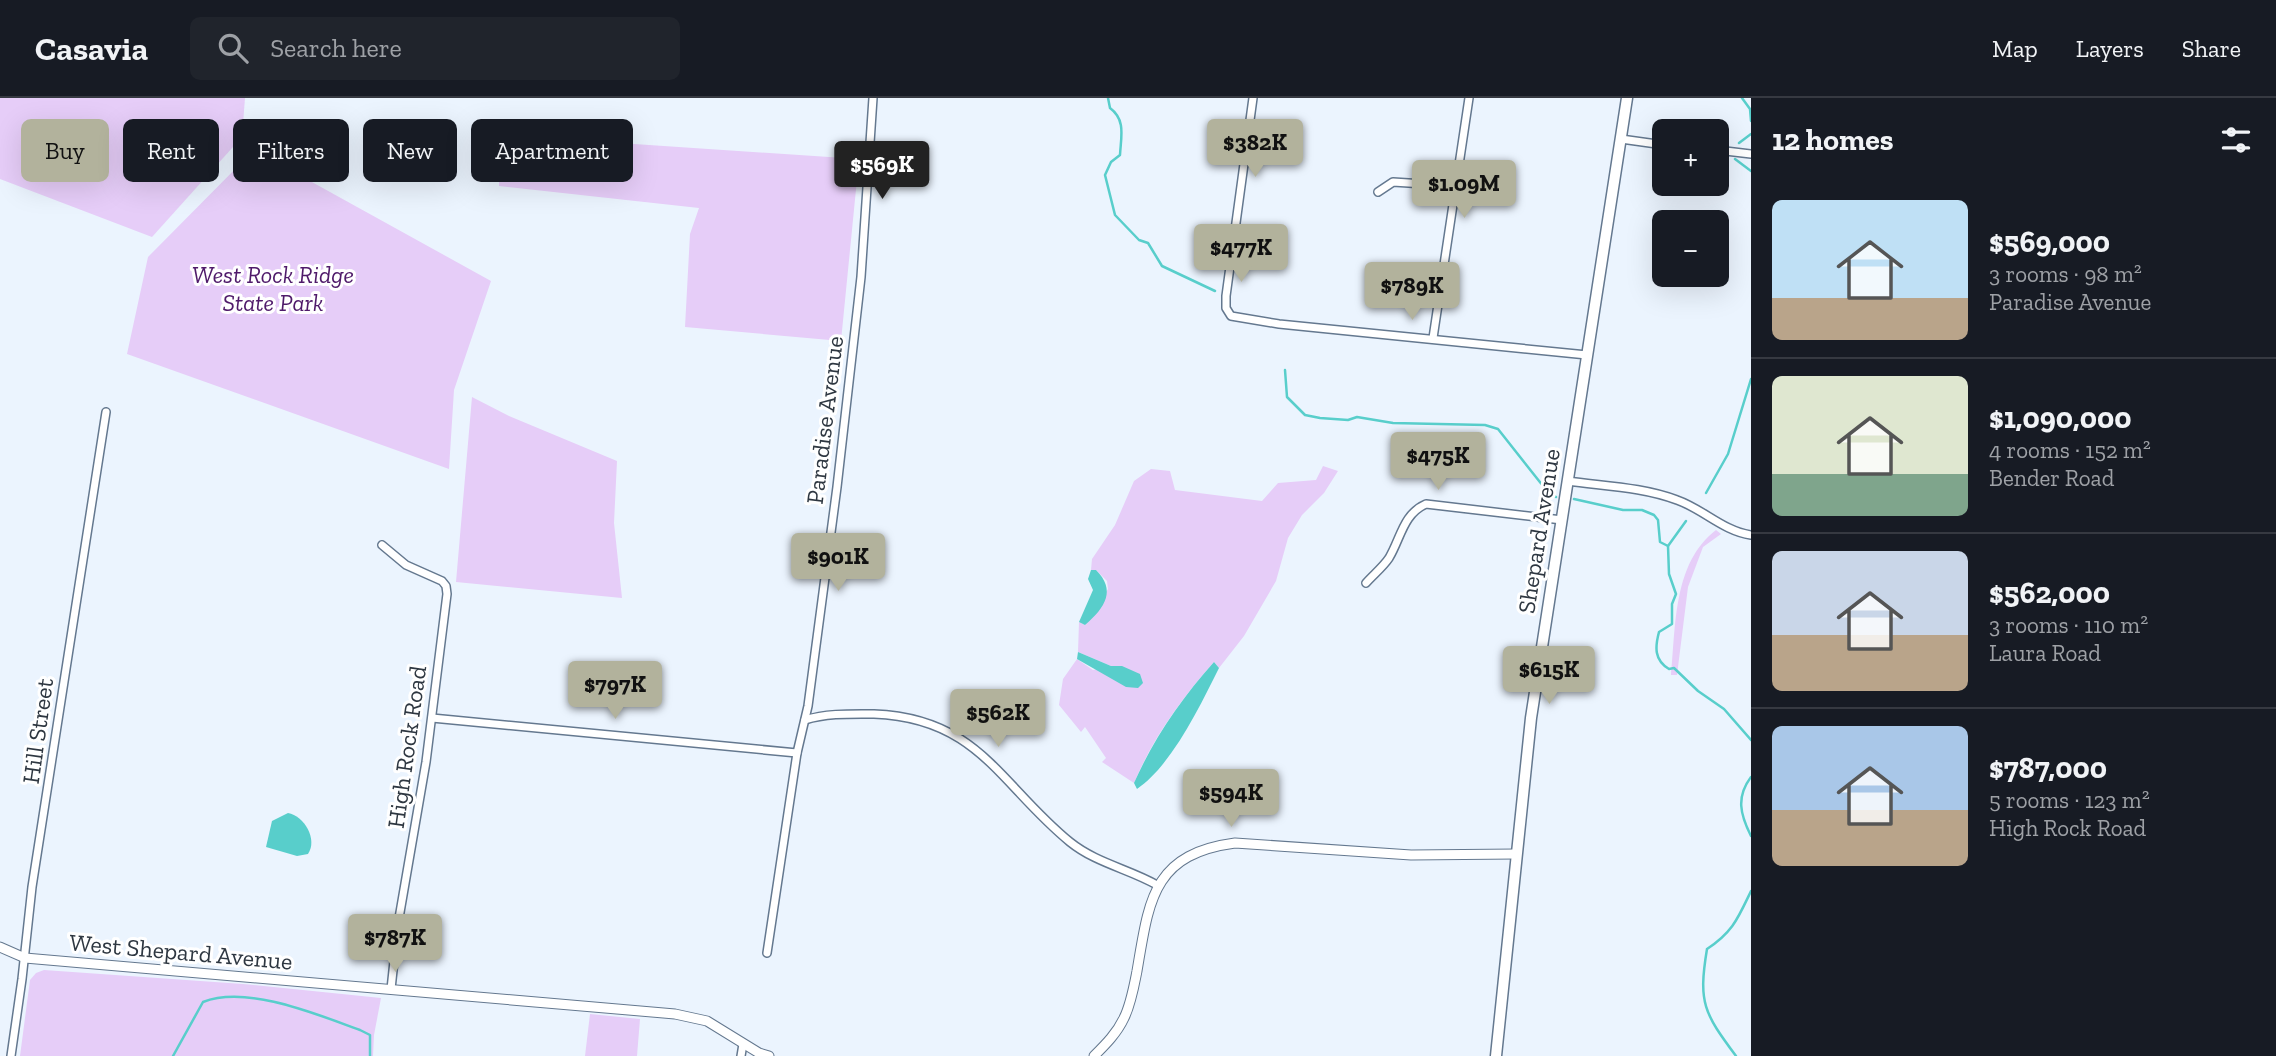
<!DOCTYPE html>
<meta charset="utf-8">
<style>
:root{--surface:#171b24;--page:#20242c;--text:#f1f3f6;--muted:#9ea1a6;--line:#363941;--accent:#b2b29c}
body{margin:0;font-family:"Zilla Slab",serif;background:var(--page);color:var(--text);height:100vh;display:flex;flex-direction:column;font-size:26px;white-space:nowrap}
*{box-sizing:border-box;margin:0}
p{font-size:23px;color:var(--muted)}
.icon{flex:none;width:38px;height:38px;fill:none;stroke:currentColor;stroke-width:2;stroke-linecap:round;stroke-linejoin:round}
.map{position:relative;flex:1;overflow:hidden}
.sheet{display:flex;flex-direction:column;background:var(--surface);width:525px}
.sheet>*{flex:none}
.top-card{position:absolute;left:21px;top:21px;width:665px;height:63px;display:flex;gap:14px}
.buttons{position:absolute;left:1652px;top:21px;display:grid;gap:14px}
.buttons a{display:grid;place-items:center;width:77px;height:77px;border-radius:10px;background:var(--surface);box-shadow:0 7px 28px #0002;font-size:35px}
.price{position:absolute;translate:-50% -60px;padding:0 16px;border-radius:7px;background:var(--accent);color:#111;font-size:23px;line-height:46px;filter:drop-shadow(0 2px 4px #0008)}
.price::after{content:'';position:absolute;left:50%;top:42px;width:21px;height:16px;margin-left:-10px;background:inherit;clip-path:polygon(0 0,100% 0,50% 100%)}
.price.current{background:#222;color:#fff}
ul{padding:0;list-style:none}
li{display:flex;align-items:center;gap:21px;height:175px;padding:0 21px}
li+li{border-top:2px solid var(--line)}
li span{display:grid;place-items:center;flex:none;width:196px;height:140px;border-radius:10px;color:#555}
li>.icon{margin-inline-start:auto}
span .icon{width:84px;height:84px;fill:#fffc;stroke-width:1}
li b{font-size:30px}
h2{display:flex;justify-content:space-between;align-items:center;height:84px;padding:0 21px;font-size:30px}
.pill{padding:0 24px;border-radius:10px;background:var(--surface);box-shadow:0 7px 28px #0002;font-size:24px;line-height:63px}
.pill.current{background:var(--accent);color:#111}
header{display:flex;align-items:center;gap:42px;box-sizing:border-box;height:98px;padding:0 35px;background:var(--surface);border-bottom:2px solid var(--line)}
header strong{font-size:33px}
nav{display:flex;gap:38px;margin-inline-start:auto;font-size:24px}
.search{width:490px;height:63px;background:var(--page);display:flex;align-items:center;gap:18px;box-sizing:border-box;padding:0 24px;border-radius:10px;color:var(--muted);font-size:26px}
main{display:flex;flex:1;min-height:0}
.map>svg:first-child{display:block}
</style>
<header>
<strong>Casavia</strong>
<div class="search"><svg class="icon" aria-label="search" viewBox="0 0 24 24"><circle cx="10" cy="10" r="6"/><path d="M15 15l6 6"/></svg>Search here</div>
<nav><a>Map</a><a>Layers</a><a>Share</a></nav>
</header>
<main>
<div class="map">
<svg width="1751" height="958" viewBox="0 0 1751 958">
<rect width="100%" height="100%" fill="#ebf4fe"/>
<!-- green -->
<g fill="#e6cdf8">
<path d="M 0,0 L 245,0 L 242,39 L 152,139 L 0,81 Z"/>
<path d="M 499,37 L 859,61 L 841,243 L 685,229 L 690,136 L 699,110 L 499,88 Z"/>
<path d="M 254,52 L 491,183 L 454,292 L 449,371 L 127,256 L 148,159 Z"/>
<path d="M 472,299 L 509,318 L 617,363 L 614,425 L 622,500 L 456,484 Z"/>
<path d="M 1323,368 L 1338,373 L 1324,395 L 1302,417 L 1288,440 L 1276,483 L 1244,538 L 1219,570 L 1214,564 C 1181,601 1153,640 1134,685 L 1102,664 L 1106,660 L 1085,629 L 1081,634 L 1059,607 L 1063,581 L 1077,561 L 1093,572 L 1111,568 L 1078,554 L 1079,524 L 1085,527 L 1108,491 L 1107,483 L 1096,472 L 1091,472 L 1092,461 L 1115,427 L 1134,383 L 1151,371 L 1170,373 L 1175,392 L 1262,403 L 1278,385 L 1316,382 Z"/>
<path d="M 1716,432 L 1721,436 L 1703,449 L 1688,489 L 1677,577 L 1671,577 C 1676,527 1673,465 1716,432 Z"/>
<path d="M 44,872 L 243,886 L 381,900 L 374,937 L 373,958 L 20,958 L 30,882 L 36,875 Z"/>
<path d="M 590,916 L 640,921 L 637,958 L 585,958 Z"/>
</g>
<!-- water -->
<g fill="#58cecb">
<path d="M 1091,472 L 1096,472 C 1116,492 1106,509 1085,527 L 1079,524 L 1093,492 L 1088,481 Z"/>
<path d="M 1078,554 L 1111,568 L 1122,568 L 1140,576 L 1143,585 L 1138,590 L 1126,589 L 1077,561 Z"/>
<path d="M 1214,564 L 1219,570 C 1200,608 1172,667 1137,691 L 1134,685 C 1154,640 1181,601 1214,564 Z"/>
<path d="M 288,715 C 304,718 318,741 308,756 L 297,758 L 266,749 L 272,723 Z"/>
</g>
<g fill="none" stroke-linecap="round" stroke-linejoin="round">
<!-- stream -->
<g stroke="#58cecb" stroke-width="2.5">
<path d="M 1108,0 L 1110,10 C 1126,22 1121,38 1120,57 L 1111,64 L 1105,77 L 1115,117 L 1139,142 L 1148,145 L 1162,168 L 1215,193"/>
<path d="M 1742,0 L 1750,11 L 1751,23"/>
<path d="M 1739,45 L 1751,36"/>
<path d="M 1735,61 L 1751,73"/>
<path d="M 1285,272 L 1287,299 L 1305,317 L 1320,320 L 1348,322 L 1357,319 L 1393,325 L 1485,327 L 1498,331 L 1547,393 L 1556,399"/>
<path d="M 1706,395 L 1728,356 L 1751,281"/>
<path d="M 1574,401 L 1623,412 L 1642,412 L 1654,417 L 1658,422 L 1660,444 L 1668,448 L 1669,476 L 1676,496 L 1672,506 L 1672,526 L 1659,534 C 1655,549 1654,562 1669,571 L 1674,570 L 1698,593 L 1724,611 L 1751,642"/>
<path d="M 1668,448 L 1686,423"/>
<path d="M 1751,679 C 1736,699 1740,716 1751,738"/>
<path d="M 173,958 L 203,904 C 247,887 316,916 360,932 L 370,937 L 370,958"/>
<path d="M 1736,958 C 1704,915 1698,905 1707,851 C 1733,834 1738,820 1751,793"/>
</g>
<!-- minor casing -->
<g stroke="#64788f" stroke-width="10">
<g id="minor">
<path d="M 1253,0 L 1226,198 L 1226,210 L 1231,218 L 1279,226 L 1587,257"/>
<path d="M 1621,41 L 1664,47"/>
<path d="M 1717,52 L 1751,56"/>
<path d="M 1378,94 L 1393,84 L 1455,88"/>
<path d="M 1433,240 L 1469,0"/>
<path d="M 1568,383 C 1603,388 1643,389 1677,402 C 1703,411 1723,433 1751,437"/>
<path d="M 382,447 L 406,467 L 442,483 L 446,488 L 447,496 L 426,664 L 398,826 L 391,891"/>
<path d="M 1366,485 C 1373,477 1383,469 1389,460 C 1401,440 1403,416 1426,406 L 1562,422"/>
<path d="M 432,620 L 797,655"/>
<path d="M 805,622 C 827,615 852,616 874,616 C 979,620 1000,687 1070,744 C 1096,765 1129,771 1157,787"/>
<path d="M 767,855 L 797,655 L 808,608 L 837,389 L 861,179 L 873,0"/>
<path d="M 11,958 L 22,881 L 32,789 L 106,314"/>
<path d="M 741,958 L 743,946"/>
</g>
</g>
<!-- tertiary casing -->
<g stroke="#64788f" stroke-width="11">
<g id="tertiary">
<path d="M 0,849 L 25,860 L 675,916 L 707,923 L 759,955 L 769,958"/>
<path d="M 1094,958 C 1106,946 1117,935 1124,920 C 1131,906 1134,888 1137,873 C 1149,803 1152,756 1235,745 L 1411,757 L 1516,756"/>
</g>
</g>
<!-- secondary casing -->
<g stroke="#64788f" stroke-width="13">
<path id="secondary" d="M 1496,958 L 1531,620 L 1627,0"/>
</g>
<!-- minor -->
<use href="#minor" stroke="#fff" stroke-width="7"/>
<!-- tertiary -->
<use href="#tertiary" stroke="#fff" stroke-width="9"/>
<!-- secondary -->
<use href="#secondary" stroke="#fff" stroke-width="10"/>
</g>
<g text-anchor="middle" stroke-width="6" stroke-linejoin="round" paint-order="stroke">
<!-- park labels -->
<g font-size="24" font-style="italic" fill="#4f1a6a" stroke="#fff">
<text x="273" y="185">West Rock Ridge<tspan x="273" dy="28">State Park</tspan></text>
</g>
<!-- street labels -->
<g font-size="24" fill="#2e3741" stroke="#fff">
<text transform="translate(825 322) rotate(-83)" y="8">Paradise Avenue</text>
<text transform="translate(1539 433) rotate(-81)" y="8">Shepard Avenue</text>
<text transform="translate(38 633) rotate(-82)" y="8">Hill Street</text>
<text transform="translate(407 649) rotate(-82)" y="8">High Rock Road</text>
<text transform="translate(181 854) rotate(5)" y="8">West Shepard Avenue</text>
</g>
</g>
</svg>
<div class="buttons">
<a>+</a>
<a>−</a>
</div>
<b class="price" style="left:1255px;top:81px">$382K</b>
<b class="price current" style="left:882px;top:103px">$569K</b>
<b class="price" style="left:1464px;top:122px">$1.09M</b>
<b class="price" style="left:1241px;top:186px">$477K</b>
<b class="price" style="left:1412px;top:224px">$789K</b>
<b class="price" style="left:1438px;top:394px">$475K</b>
<b class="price" style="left:838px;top:495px">$901K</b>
<b class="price" style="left:1549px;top:608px">$615K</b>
<b class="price" style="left:615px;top:623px">$797K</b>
<b class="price" style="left:998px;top:651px">$562K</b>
<b class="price" style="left:1231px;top:731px">$594K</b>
<b class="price" style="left:395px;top:876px">$787K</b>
<div class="top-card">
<a class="pill current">Buy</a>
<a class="pill">Rent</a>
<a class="pill">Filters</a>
<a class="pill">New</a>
<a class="pill">Apartment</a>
</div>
</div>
<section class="sheet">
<h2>12 homes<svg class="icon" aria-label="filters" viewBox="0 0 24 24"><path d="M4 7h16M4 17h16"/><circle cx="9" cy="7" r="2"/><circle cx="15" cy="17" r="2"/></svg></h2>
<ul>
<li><span style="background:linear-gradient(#bfe0f5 70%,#b9a48a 0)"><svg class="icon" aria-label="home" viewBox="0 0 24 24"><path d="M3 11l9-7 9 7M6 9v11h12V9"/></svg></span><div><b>$569,000</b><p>3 rooms · 98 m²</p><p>Paradise Avenue</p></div></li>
<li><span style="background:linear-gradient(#dfe7d0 70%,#7fa58c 0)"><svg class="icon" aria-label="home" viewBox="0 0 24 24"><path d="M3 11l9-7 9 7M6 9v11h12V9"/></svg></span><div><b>$1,090,000</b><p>4 rooms · 152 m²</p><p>Bender Road</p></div></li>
<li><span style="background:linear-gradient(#c9d6e8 60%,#b9a48a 0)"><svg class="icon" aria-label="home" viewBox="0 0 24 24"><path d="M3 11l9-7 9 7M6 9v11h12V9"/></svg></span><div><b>$562,000</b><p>3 rooms · 110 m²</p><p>Laura Road</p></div></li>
<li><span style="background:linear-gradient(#a9c7e8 60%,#b9a48a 0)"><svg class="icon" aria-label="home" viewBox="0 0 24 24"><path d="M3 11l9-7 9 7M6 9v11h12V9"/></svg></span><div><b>$787,000</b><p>5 rooms · 123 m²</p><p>High Rock Road</p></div></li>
</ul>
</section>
</main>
